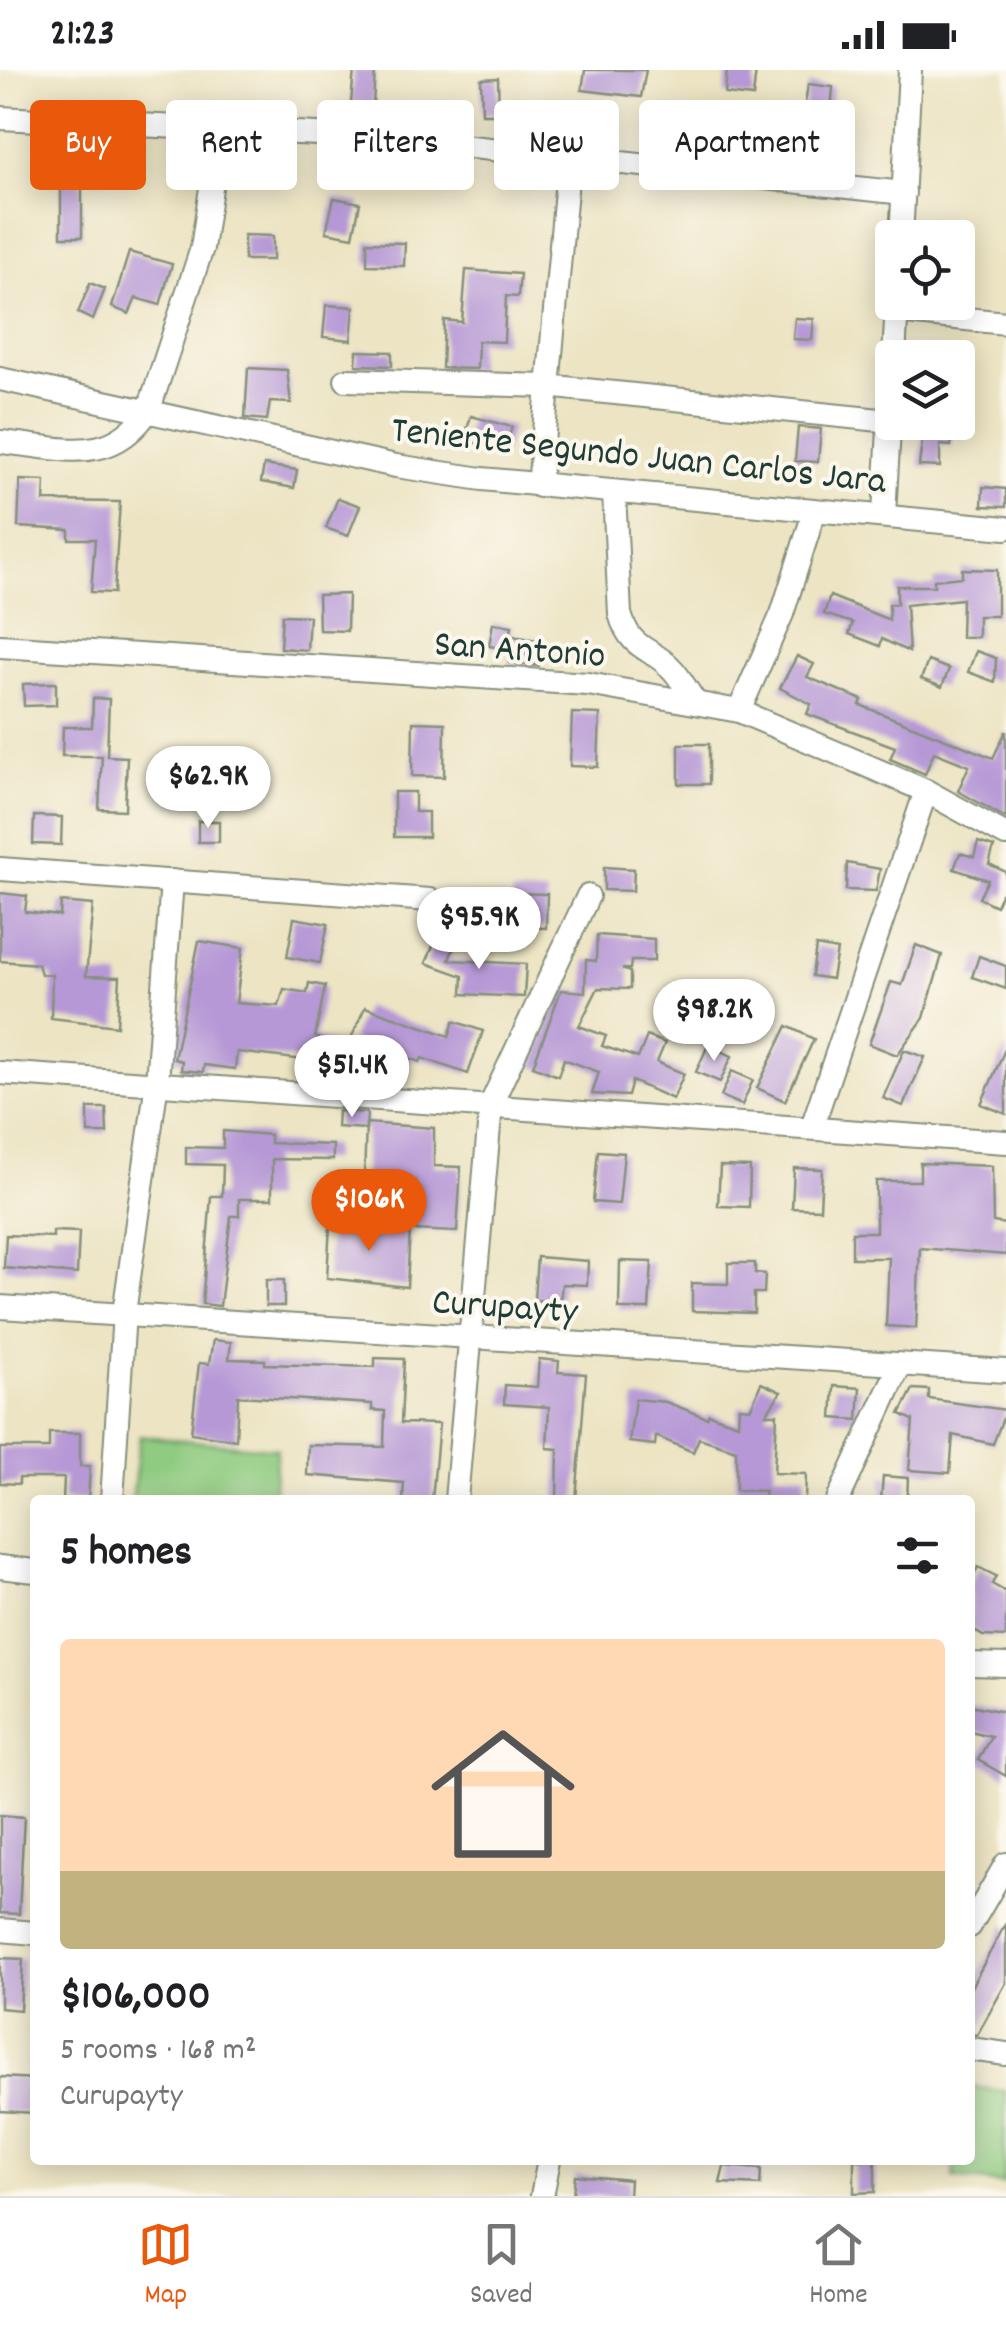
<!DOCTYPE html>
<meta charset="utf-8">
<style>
:root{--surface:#fff;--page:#f2f2f2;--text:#202124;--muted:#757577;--line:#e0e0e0;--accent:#ea580c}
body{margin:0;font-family:Dekko,sans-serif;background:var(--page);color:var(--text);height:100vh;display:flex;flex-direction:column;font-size:38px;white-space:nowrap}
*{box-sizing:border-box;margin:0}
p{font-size:32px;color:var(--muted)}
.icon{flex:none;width:55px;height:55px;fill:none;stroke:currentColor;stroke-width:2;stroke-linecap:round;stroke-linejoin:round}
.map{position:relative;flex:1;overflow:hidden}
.side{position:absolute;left:30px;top:1425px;width:945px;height:670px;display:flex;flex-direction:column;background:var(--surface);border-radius:10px;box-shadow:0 5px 25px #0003}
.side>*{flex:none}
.top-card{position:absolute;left:30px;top:30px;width:948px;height:90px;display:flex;gap:20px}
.tools{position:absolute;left:875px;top:150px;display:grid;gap:20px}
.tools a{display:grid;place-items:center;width:100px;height:100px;border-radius:10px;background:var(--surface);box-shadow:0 5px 25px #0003;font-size:50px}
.price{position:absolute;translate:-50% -85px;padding:0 22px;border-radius:35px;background:#fff;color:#222;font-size:32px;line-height:65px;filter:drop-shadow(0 2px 5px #0008)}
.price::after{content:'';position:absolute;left:50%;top:60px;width:30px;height:22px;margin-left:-15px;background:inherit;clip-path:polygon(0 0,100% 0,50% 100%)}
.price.active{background:var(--accent);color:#fff}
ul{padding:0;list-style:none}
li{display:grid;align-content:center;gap:20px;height:530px;padding:0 30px}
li+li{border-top:2px solid var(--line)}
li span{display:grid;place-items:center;height:310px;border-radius:10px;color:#555}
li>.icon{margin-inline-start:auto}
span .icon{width:180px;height:180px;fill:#fffc;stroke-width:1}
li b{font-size:42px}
h2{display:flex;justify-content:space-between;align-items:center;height:120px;padding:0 30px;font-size:42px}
.chip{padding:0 35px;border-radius:10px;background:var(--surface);box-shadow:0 5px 25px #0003;font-size:35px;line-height:90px}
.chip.active{background:var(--accent);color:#fff}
.status{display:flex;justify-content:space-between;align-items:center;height:70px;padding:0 50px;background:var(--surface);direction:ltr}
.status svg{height:28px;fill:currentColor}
.menu{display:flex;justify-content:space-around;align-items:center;height:140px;border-top:2px solid var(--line);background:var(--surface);font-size:28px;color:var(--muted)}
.menu a{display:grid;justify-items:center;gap:5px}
.menu .active{color:var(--accent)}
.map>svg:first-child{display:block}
</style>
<div class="status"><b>21:23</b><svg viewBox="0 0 49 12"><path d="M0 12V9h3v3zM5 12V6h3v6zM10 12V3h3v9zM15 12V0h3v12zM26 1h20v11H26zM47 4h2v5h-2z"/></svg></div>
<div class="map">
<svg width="1006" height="2126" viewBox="0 0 1006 2126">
<rect width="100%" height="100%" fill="#fbf7ec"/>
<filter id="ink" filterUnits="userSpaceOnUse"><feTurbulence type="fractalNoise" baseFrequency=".01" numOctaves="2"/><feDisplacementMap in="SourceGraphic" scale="20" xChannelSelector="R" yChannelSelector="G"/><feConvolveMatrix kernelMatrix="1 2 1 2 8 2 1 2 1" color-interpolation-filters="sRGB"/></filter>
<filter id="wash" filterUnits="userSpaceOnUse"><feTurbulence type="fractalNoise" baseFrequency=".0048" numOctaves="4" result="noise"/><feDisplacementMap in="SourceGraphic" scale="40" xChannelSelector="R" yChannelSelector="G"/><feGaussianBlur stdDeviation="2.25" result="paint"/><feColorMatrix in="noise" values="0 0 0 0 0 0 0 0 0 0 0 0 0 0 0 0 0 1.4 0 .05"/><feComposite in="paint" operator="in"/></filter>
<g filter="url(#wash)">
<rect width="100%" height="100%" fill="#ece4c3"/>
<!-- green -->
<g fill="#8fcb80" stroke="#57845a" stroke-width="2.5">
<path d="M 140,1366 L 277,1379 L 273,1430 L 132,1430 Z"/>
<path d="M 970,2017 L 1006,2021 L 1004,2114 L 953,2108 L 955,2090 L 970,2090 Z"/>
</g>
<g id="blocks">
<!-- building -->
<g fill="#b698d6">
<path d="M 354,0 L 375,0 L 373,35 L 351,33 Z"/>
<path d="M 585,0 L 646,0 L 641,27 L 582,20 Z"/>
<path d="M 727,0 L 756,0 L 753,27 L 725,24 Z"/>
<path d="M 498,8 L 499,44 L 482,44 L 481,9 Z"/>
<path d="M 808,14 L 833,17 L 826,100 L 790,96 L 793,60 L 801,61 Z"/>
<rect x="61" y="102" width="21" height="65"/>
<path d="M 334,128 L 360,133 L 353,167 L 326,162 Z"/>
<path d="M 244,165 L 273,166 L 273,190 L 244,190 Z"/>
<path d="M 367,172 L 405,173 L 404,196 L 367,195 Z"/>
<path d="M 129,182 L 172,194 L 160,235 L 136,228 L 129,244 L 112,237 Z"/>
<path d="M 466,200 L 520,204 L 518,227 L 506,226 L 504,272 L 478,271 L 477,299 L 442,298 L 444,250 L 462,252 Z"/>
<path d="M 90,213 L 105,219 L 93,250 L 78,243 Z"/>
<path d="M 326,235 L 354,237 L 351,270 L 323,267 Z"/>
<path d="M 795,248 L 814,249 L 812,270 L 793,269 Z"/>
<path d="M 357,281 L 392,282 L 392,296 L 356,295 Z"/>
<path d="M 248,298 L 287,300 L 291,333 L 270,332 L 267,350 L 245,348 Z"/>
<path d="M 471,346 L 512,357 L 504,382 L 464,370 Z"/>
<path d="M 924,354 L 953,357 L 951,376 L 940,375 L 940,397 L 919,396 Z"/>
<path d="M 798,357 L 821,359 L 818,392 L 795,391 Z"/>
<path d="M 264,395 L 297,400 L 294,418 L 261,412 Z"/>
<path d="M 20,410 L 45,411 L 44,431 L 120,432 L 114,523 L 91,522 L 95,469 L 69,469 L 69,460 L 18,457 Z"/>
<path d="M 983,417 L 1006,419 L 1006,437 L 982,436 Z"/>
<path d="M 338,428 L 360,436 L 348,466 L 326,458 Z"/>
<path d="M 962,499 L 997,500 L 997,546 L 978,546 L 978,567 L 961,567 L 962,529 L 906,535 L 909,582 L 882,569 L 880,576 L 849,564 L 853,553 L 824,544 L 830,526 L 889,550 L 889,534 L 897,534 L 897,516 L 934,516 L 934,510 L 962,507 Z"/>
<path d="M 348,524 L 347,561 L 319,560 L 318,525 Z"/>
<path d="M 282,545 L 309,546 L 307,580 L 280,578 Z"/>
<path d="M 493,553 L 512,556 L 508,579 L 489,576 Z"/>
<path d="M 513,566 L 543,571 L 539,596 L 509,593 Z"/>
<path d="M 976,581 L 996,588 L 995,612 L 968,602 Z"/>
<path d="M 797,586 L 814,594 L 807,607 L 862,630 L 860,635 L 993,688 L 1006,661 L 1006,748 L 958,721 L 969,696 L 934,682 L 925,704 L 890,689 L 895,677 L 807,644 L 811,634 L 780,618 Z"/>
<path d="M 928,591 L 949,599 L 942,617 L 921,609 Z"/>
<path d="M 56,613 L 56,635 L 24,636 L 23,614 Z"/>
<path d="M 93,628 L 109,629 L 107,686 L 127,687 L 125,740 L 99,739 L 102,686 L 62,686 L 63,657 L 92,657 Z"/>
<path d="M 572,643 L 600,644 L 598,697 L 570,696 Z"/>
<path d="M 413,652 L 445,653 L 444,707 L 412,706 Z"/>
<rect x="679" y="674" width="30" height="40"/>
<path d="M 394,722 L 415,722 L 415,742 L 428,742 L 428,767 L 394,767 Z"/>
<path d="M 34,746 L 62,747 L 61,775 L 33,774 Z"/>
<rect x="198" y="751" width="21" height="21"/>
<path d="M 978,772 L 994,777 L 989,794 L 1006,802 L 1006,826 L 1001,824 L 996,836 L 979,828 L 988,810 L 954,799 L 960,783 L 974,787 Z"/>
<path d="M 847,793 L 880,799 L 876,821 L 846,820 Z"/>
<path d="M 604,797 L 634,799 L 633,821 L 604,820 Z"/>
<path d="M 0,823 L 27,826 L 25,842 L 60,846 L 61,832 L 93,835 L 86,906 L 120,907 L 117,956 L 51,948 L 52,905 L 41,904 L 38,894 L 0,891 Z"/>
<path d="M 512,823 L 547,824 L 546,858 L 512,857 Z"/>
<path d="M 294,848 L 328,854 L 320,893 L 287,887 Z"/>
<path d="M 439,861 L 457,868 L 449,890 L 526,894 L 524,927 L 462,924 L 463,906 L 426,893 Z"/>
<path d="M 597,865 L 654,869 L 654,891 L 631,891 L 630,899 L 622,899 L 630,902 L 630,919 L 598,918 L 579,956 L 606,966 L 602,976 L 638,988 L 647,966 L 665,973 L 657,992 L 684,1004 L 673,1029 L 632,1011 L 628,1026 L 592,1024 L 599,1002 L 564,989 L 558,1006 L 533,996 L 561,920 L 585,922 L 586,890 L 596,891 Z"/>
<path d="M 199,871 L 243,878 L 236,933 L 279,936 L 284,919 L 307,923 L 309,913 L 325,916 L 315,967 L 341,977 L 333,997 L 305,986 L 304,990 L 237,982 L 235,999 L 204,995 L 203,1002 L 181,1000 L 182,991 L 174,989 Z"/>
<path d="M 916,875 L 942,885 L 924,948 L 897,985 L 869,974 L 891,912 L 902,915 Z"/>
<path d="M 816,876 L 837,880 L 832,909 L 812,906 Z"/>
<path d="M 979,886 L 1006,896 L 1006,919 L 972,907 Z"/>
<path d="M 698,929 L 724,939 L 716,959 L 691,949 Z"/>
<path d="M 365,937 L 449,966 L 454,951 L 483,961 L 468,1004 L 422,988 L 420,992 L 409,988 L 406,997 L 377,987 L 380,981 L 351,969 Z"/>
<path d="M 787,956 L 814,969 L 785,1031 L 757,1018 Z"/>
<path d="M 708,975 L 732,986 L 720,1012 L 696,1002 Z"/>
<path d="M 1006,977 L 1006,1044 L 981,1034 Z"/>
<path d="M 904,980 L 925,987 L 903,1036 L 883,1028 Z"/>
<path d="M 732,1001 L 753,1010 L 742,1035 L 721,1026 Z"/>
<path d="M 88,1038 L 106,1038 L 107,1063 L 88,1063 Z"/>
<path d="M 338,1041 L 367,1043 L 366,1059 L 337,1057 Z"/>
<path d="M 366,1053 L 434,1058 L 434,1096 L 461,1097 L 457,1162 L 412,1160 L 415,1111 L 364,1109 Z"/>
<path d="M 223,1061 L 270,1065 L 270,1073 L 333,1075 L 333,1090 L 272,1089 L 272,1129 L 239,1129 L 239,1146 L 231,1146 L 220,1236 L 202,1234 L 211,1126 L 222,1126 L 223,1095 L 186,1094 L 186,1077 L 223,1078 Z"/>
<path d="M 598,1081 L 624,1083 L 619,1134 L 593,1132 Z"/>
<path d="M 920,1093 L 992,1096 L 993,1152 L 1006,1154 L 1006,1185 L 920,1178 L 916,1258 L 886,1256 L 889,1188 L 852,1188 L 852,1162 L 876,1162 L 876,1111 L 920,1111 Z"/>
<path d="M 720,1096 L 750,1097 L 749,1137 L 718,1136 Z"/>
<path d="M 794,1098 L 822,1099 L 820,1139 L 792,1138 Z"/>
<path d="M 330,1154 L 410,1158 L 407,1217 L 327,1208 Z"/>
<path d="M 53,1161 L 79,1162 L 77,1204 L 4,1198 L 6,1165 L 53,1167 Z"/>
<path d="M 537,1187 L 588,1191 L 587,1215 L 562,1214 L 560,1232 L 534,1230 Z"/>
<path d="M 620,1191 L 652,1192 L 649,1239 L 619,1239 Z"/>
<path d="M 728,1193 L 755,1193 L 755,1203 L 765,1204 L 764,1223 L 754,1223 L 754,1243 L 692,1241 L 692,1213 L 728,1214 Z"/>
<rect x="266" y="1210" width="18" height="26"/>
<path d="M 213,1270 L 231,1272 L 229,1289 L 265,1290 L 265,1294 L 375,1297 L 375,1288 L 404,1289 L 401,1353 L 439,1354 L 432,1430 L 403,1430 L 404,1413 L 307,1405 L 308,1375 L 384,1377 L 385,1341 L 372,1340 L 372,1334 L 238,1326 L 236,1370 L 191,1363 L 199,1293 L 209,1294 Z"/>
<path d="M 539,1289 L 559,1291 L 558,1302 L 586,1304 L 576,1430 L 557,1430 L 558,1379 L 547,1378 L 549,1337 L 504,1334 L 505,1315 L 537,1317 Z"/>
<path d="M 761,1313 L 781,1322 L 766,1344 L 777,1344 L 774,1403 L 806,1404 L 805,1430 L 763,1430 L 765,1421 L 736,1420 L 736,1380 L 699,1368 L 693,1382 L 656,1366 L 655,1375 L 629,1372 L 635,1329 L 666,1332 L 707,1348 L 709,1344 L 738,1354 L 739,1337 L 751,1338 Z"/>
<path d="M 834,1316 L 860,1318 L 858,1350 L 832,1348 Z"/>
<path d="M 913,1319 L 929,1320 L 929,1329 L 1006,1340 L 993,1374 L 953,1365 L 950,1403 L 909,1400 L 913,1350 L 900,1344 Z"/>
<path d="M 49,1363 L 80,1363 L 80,1396 L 90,1396 L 88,1430 L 63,1430 L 64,1408 L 19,1408 L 19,1414 L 0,1413 L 0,1378 L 49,1378 Z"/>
<path d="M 883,1406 L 908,1408 L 907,1430 L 881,1430 Z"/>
<path d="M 978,1497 L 996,1506 L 992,1514 L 1006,1522 L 1006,1567 L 983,1566 L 970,1558 L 970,1513 Z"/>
<path d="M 970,1635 L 1004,1642 L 1006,1638 L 1006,1706 L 978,1690 L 991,1666 L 970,1661 Z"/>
<path d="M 0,1745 L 24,1747 L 19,1844 L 0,1843 Z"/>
<path d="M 1006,1853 L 1006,1913 L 977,1965 L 970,1964 L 970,1919 Z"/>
<path d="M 0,1888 L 23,1889 L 20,1940 L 0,1938 Z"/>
<path d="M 0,2007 L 35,2009 L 35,2043 L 0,2041 Z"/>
<path d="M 854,2090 L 875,2090 L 875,2122 L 854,2123 Z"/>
<path d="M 724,2096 L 761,2099 L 760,2115 L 720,2113 Z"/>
<path d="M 575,2105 L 630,2110 L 629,2126 L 573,2126 Z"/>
</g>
</g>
</g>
<g filter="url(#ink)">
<use href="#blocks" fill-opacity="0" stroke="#86907c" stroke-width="2.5"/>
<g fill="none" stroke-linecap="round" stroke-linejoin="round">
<!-- minor casing -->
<g stroke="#86907c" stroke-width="26">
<g id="minor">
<path d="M 0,48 L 377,67 L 904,123"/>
<path d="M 901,168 L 910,0"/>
<path d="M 896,242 L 1006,253"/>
<path d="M 894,288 L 897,232"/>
<path d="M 0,309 L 396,396 L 482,409 L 1006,458"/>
<path d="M 346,310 L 546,316 L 890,351"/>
<path d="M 0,372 C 62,377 111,398 149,339 L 202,178 L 220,58"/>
<path d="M 539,416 L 569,87"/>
<path d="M 614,422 L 620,544 C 631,582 651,576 673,600 C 682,610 688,623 696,633"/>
<path d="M 884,444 L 892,309"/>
<path d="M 0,576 L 588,614 L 739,641 L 926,721 L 1006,765"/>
<path d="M 739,641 L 782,544 L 814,443"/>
<path d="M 0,799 L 430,830"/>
<path d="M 0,1003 L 1006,1072"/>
<path d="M 812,1057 L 926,721"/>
<path d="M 0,1237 L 1006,1301"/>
<path d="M 112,1430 L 124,1243 L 157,1012 L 172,811"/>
<path d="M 456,1430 L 491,1034 L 588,826"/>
<path d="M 838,1430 L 899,1297"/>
<path d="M 0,1497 L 35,1501"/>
<path d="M 970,1594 L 1006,1595"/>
<path d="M 970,1856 L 1006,1794"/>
<path d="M 0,1860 L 35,1863"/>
<path d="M 970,1979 L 1006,1984"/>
<path d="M 542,2126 L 549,2090"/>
</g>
</g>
<!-- minor -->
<use href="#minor" stroke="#fff" stroke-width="22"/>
</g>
</g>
<g text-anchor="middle" stroke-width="8" stroke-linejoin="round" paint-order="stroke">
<!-- street labels -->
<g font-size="38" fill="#1f3d34" stroke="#fbf7ec">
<text transform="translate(639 383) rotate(6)" y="13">Teniente Segundo Juan Carlos Jara</text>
<text transform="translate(520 577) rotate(4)" y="13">San Antonio</text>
<text transform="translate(505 1234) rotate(4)" y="13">Curupayty</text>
</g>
</g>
</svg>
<div class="tools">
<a><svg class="icon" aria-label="locate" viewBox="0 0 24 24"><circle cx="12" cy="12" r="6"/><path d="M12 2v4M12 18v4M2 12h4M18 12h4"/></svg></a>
<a><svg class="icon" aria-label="layers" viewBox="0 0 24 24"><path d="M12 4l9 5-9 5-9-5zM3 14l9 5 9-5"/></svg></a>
</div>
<b class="price" style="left:208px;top:761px">$62.9K</b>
<b class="price" style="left:479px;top:902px">$95.9K</b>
<b class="price" style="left:714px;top:994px">$98.2K</b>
<b class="price" style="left:352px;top:1050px">$51.4K</b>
<b class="price active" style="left:369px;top:1184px">$106K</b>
<div class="top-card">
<a class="chip active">Buy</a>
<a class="chip">Rent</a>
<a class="chip">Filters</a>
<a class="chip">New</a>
<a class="chip">Apartment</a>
</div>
<section class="side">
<h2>5 homes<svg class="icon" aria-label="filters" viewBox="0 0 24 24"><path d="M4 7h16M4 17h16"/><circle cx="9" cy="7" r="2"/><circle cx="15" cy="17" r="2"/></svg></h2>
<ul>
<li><span style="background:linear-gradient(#ffd9b3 75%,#c2b280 0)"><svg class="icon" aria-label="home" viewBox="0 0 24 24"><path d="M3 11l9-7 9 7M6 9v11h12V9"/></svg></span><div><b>$106,000</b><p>5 rooms · 168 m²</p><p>Curupayty</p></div></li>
</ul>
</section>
</div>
<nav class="menu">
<a class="active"><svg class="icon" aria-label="map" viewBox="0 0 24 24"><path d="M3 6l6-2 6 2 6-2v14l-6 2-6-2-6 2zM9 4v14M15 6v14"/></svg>Map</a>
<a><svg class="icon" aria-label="saved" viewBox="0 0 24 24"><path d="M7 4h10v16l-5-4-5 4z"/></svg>Saved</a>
<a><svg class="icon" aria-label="home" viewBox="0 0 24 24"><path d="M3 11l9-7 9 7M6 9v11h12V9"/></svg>Home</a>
</nav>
